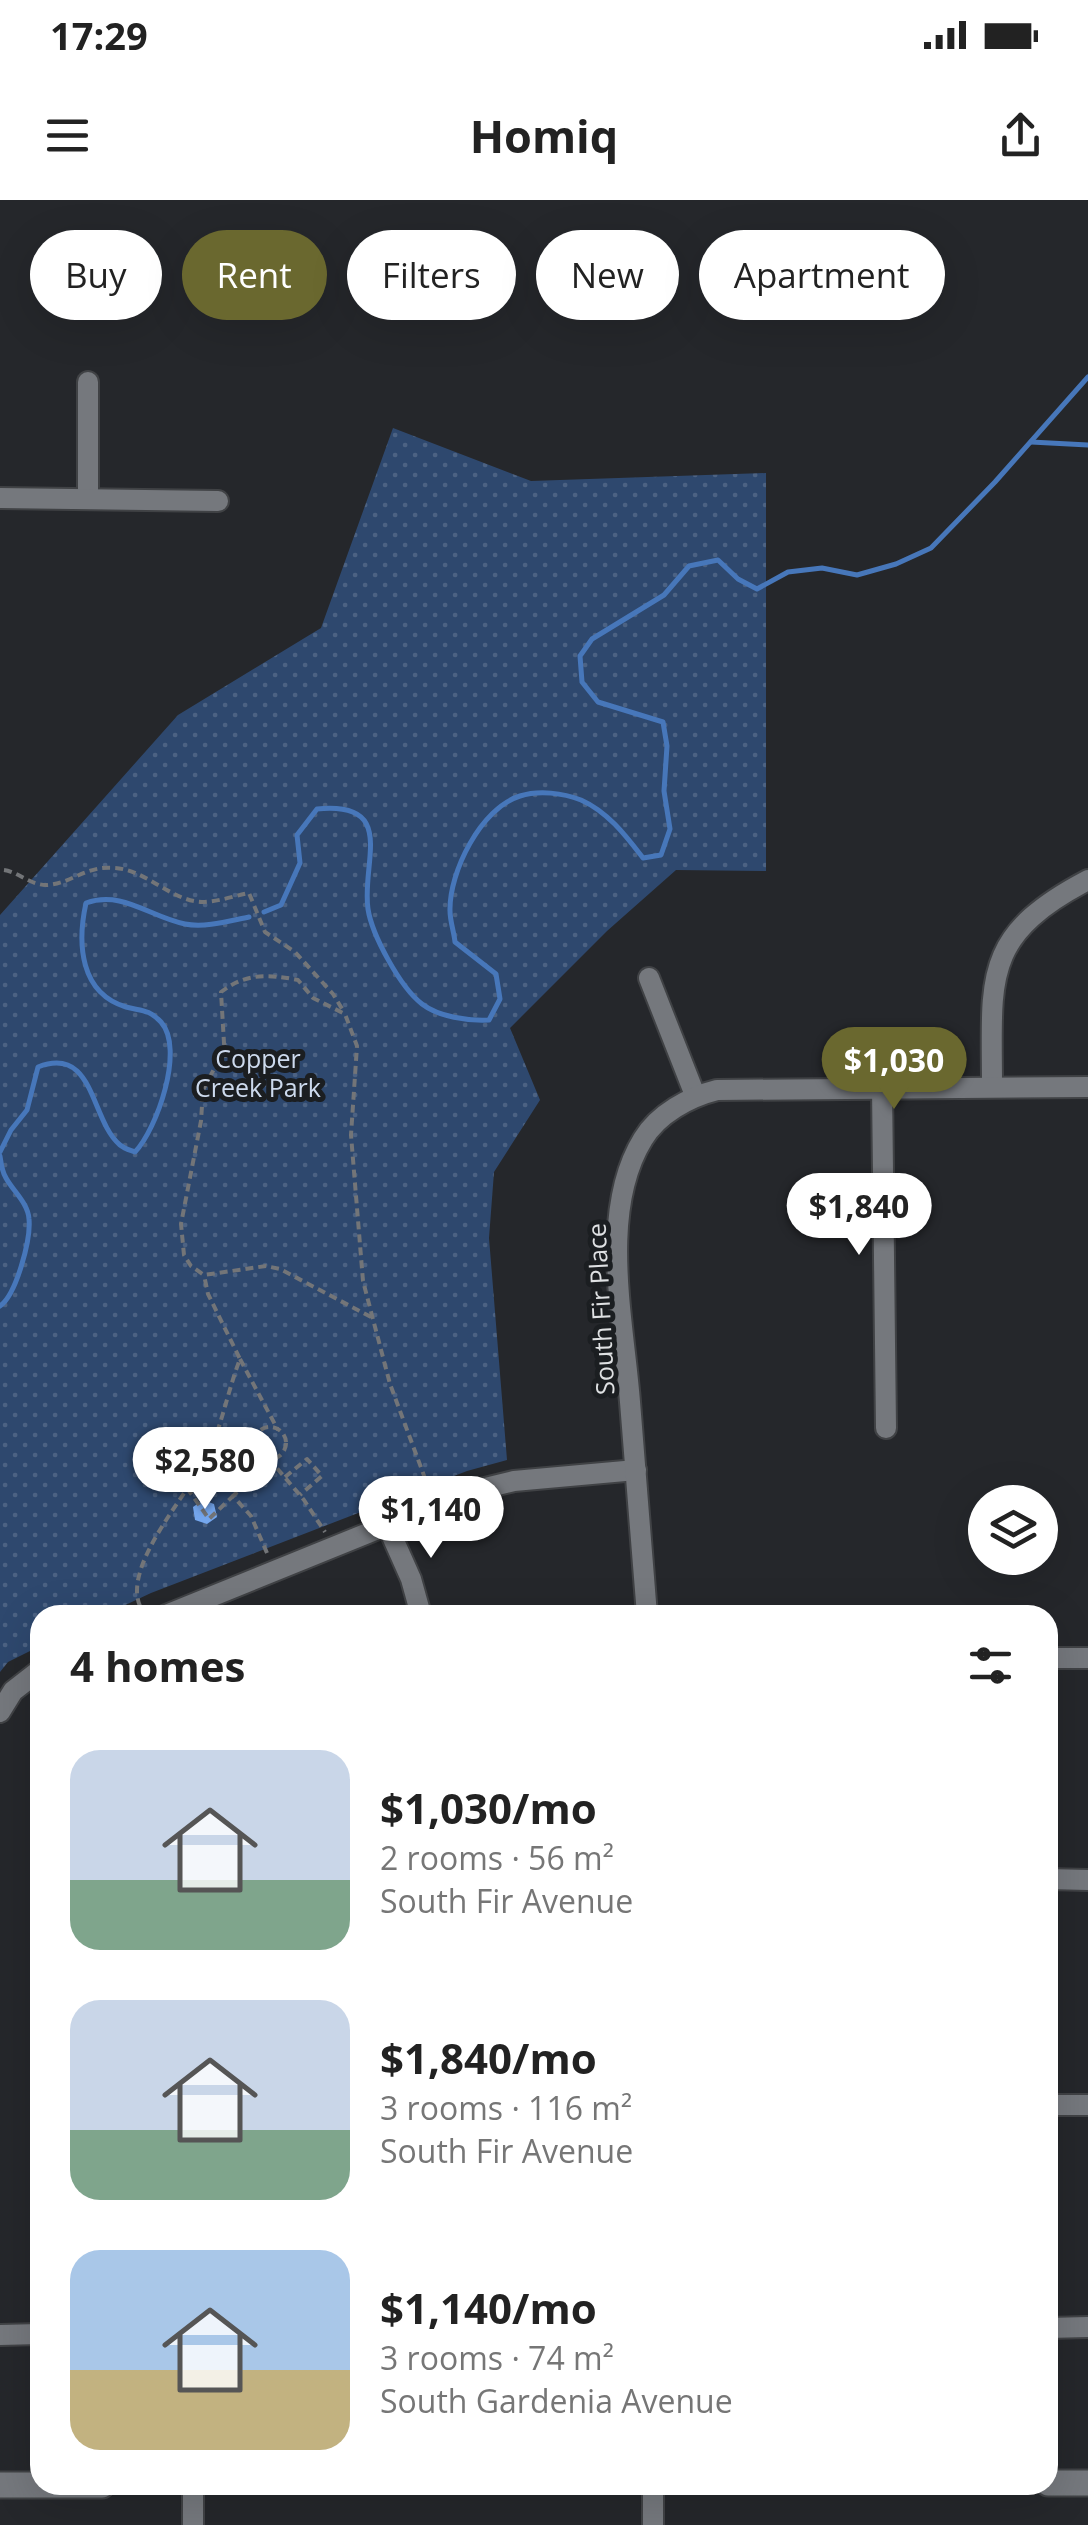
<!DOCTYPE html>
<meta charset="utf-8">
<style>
:root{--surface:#fff;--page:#f2f2f2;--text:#222;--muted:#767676;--accent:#6a682f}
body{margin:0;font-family:"Open Sans",sans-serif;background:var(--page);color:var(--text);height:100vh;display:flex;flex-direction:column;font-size:38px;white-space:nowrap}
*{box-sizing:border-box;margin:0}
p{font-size:32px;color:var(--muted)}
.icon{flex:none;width:55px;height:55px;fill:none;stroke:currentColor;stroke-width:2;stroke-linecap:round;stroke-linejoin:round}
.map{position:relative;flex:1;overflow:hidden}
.side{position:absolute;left:30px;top:1405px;width:1028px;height:890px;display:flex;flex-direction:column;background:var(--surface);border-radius:30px;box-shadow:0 10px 40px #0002}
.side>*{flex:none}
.hud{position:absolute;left:30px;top:30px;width:1030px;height:90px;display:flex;gap:20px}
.buttons{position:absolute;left:968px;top:1285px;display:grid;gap:20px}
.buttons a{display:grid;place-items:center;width:90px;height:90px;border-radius:50%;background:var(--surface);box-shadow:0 10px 40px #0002;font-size:50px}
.price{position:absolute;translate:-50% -85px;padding:0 22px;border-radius:35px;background:#fff;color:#222;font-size:32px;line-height:65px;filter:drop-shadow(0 2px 5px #0008)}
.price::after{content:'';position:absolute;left:50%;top:60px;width:30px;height:22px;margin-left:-15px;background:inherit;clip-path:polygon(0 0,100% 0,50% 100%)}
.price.current{background:var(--accent);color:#fff}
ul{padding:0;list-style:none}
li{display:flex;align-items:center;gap:30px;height:250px;padding:0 40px}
li span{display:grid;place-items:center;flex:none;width:280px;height:200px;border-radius:30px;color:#555}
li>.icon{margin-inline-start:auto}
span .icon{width:120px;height:120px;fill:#fffc;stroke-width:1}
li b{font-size:42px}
h2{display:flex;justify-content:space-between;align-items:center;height:120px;padding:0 40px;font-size:42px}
.tag{padding:0 35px;border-radius:45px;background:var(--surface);box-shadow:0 10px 40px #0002;font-size:35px;line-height:90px}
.tag.current{background:var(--accent);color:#fff}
.status{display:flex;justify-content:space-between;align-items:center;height:70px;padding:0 50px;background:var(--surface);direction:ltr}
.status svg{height:28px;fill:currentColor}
header{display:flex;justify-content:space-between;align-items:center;height:130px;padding:0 40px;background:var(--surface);font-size:45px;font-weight:700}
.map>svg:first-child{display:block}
</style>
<div class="status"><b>17:29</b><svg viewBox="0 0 49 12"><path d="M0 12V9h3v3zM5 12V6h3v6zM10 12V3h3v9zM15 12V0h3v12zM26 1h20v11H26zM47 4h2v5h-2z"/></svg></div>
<header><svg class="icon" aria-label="menu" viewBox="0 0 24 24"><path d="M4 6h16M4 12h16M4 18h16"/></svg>Homiq<svg class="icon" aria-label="share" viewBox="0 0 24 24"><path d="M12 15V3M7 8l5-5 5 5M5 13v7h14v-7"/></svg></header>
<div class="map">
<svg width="1088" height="2325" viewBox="0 0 1088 2325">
<defs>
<pattern id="green-dots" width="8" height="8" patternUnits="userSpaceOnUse" patternTransform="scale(2.5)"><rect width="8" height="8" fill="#2e486e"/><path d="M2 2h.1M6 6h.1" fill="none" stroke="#4c6283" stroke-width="1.8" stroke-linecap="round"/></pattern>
</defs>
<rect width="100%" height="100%" fill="#25272b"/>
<!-- green -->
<path fill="url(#green-dots)" d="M 393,228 L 531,281 L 766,273 L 766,671 L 676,670 L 607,731 L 510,828 L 540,900 L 494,972 L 489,1038 L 507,1260 L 467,1271 L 151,1393 L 104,1415 L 40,1415 L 40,1446 L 8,1462 L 0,1472 L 0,715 L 178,515 L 321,428 Z"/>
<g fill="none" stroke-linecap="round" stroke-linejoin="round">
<!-- stream -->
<g stroke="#4777ba" stroke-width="5">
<path d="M 1031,242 L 1088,245"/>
<path d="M 264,712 L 281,705 L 300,663 L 297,635 L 317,609 C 398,601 361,663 368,709 C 372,735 400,787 422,804 C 439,817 468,821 489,820 L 500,799 L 496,774 L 455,742 C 454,732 450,721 450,711 C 449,672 481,608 520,596 C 539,590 563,593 581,600 C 608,612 626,636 643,658 L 661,655 L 670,629 L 664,591 L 667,546 L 663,522 L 598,502 L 582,482 L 580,456 L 592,439 L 664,395 L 689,366 L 718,360 L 738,379 L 757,389 L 788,372 L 822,368 L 857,375 L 896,364 L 931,348 L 995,282 L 1088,177"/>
<path d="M 0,952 L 11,930 L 27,910 L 38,867 C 95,845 90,920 120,945 C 125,949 130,950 135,952 C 157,929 185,849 161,822 C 149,809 141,811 126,807 C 80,793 77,744 86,703 C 122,690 150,717 185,724 C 205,728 229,721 249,717"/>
<path d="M 0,956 C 1,963 2,972 6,978 C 13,991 28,1003 29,1019 C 31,1040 16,1095 0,1106"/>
</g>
</g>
<!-- building -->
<path fill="#75a7ee" d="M 203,1300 L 214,1304 L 217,1317 L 207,1324 L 195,1320 L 193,1307 Z"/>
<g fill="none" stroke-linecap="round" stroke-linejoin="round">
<!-- street casing -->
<g stroke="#404245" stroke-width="24">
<g id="street">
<path d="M 88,182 L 88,298"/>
<path d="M 0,298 L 218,301"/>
<path d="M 649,778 L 695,895"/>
<path d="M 882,887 L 886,1228"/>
<path d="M 992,887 C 992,778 981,736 1088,680"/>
<path d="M 387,1325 L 411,1379 L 421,1415"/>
<path d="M 166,1415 L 469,1292 L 514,1281 L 636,1270"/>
<path d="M 647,1415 C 642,1344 636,1273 630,1202 C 624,1122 598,1012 643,939 C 658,914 689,897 717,890 L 1088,887"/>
<path d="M 1048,1458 L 1088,1458"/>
<path d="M 0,1512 L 13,1491 L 40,1470"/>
<path d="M 1048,1679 L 1088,1680"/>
<path d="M 1048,1905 L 1088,1905"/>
<path d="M 1048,2128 L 1088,2127"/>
<path d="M 0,2135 L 40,2134"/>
<path d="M 193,2285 L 193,2325"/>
<path d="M 653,2285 L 653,2325"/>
</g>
</g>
<!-- secondary casing -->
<g stroke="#404245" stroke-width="29">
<g id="secondary">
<path d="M 1048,2283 L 1088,2283"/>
<path d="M 0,2285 L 102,2285"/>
</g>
</g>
<!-- path -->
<g stroke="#737578" stroke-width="4" stroke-dasharray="8 5" stroke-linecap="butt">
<path d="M 4,670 C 19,672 31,686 48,685 C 72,683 87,665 115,668 C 147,670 171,701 202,702 C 217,702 234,696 249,693 L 265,732 L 295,752 L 333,794 L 344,812"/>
<path d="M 371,1117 L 280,1069 L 266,1066 L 204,1075 L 191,1066 L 184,1055 L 181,1024 L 201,921 L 203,890 L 214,869 L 225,860 L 221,792 C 246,773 268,774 298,780 L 313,798 L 345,814 L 357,846 L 351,935 L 363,1081 L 390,1184 L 429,1289"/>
<path d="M 240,1159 L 278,1230"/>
<circle cx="270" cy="1243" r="16"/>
<path d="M 285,1277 L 307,1259 L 322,1276 L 300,1295"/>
<path d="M 187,1288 L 209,1319 L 233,1296"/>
<path d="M 267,1353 L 251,1316 L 233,1296 L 270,1260 L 304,1300 L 325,1332"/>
<path d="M 140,1406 C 122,1365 190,1292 208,1255 C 222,1225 228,1190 240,1159 L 208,1094 L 204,1075"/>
</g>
<!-- street -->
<use href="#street" stroke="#75787d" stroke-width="20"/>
<!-- secondary -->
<use href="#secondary" stroke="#75787d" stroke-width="25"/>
</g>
<g text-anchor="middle" stroke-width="10" stroke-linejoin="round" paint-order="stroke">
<!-- park labels -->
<g font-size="25" fill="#cddaed" stroke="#1b1e21">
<text x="258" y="868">Copper<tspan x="258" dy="29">Creek Park</tspan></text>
</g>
<!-- street labels -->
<g font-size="25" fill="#dfe1e3" stroke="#1b1e21">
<text transform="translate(601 1109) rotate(-93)" y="9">South Fir Place</text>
</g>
</g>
</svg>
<div class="buttons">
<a><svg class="icon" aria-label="layers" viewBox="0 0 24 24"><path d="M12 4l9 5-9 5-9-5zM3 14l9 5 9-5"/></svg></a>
</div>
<b class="price current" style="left:894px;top:912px">$1,030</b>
<b class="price" style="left:859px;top:1058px">$1,840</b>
<b class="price" style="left:205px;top:1312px">$2,580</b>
<b class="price" style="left:431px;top:1361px">$1,140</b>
<div class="hud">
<a class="tag">Buy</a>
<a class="tag current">Rent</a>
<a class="tag">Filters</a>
<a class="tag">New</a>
<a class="tag">Apartment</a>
</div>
<section class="side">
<h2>4 homes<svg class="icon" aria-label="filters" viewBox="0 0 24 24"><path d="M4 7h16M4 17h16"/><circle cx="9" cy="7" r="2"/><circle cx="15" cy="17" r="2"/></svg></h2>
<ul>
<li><span style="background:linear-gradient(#c9d6e8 65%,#7fa58c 0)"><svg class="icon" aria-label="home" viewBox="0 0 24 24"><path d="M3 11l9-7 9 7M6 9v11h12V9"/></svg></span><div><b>$1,030/mo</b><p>2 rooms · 56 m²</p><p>South Fir Avenue</p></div></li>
<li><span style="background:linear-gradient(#c9d6e8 65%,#7fa58c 0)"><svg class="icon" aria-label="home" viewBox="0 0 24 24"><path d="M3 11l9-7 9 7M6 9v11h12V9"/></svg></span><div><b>$1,840/mo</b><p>3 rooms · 116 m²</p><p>South Fir Avenue</p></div></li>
<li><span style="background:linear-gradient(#a9c7e8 60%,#c2b280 0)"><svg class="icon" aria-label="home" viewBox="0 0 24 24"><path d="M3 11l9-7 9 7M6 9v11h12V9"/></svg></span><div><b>$1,140/mo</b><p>3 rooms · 74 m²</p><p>South Gardenia Avenue</p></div></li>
</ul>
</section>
</div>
